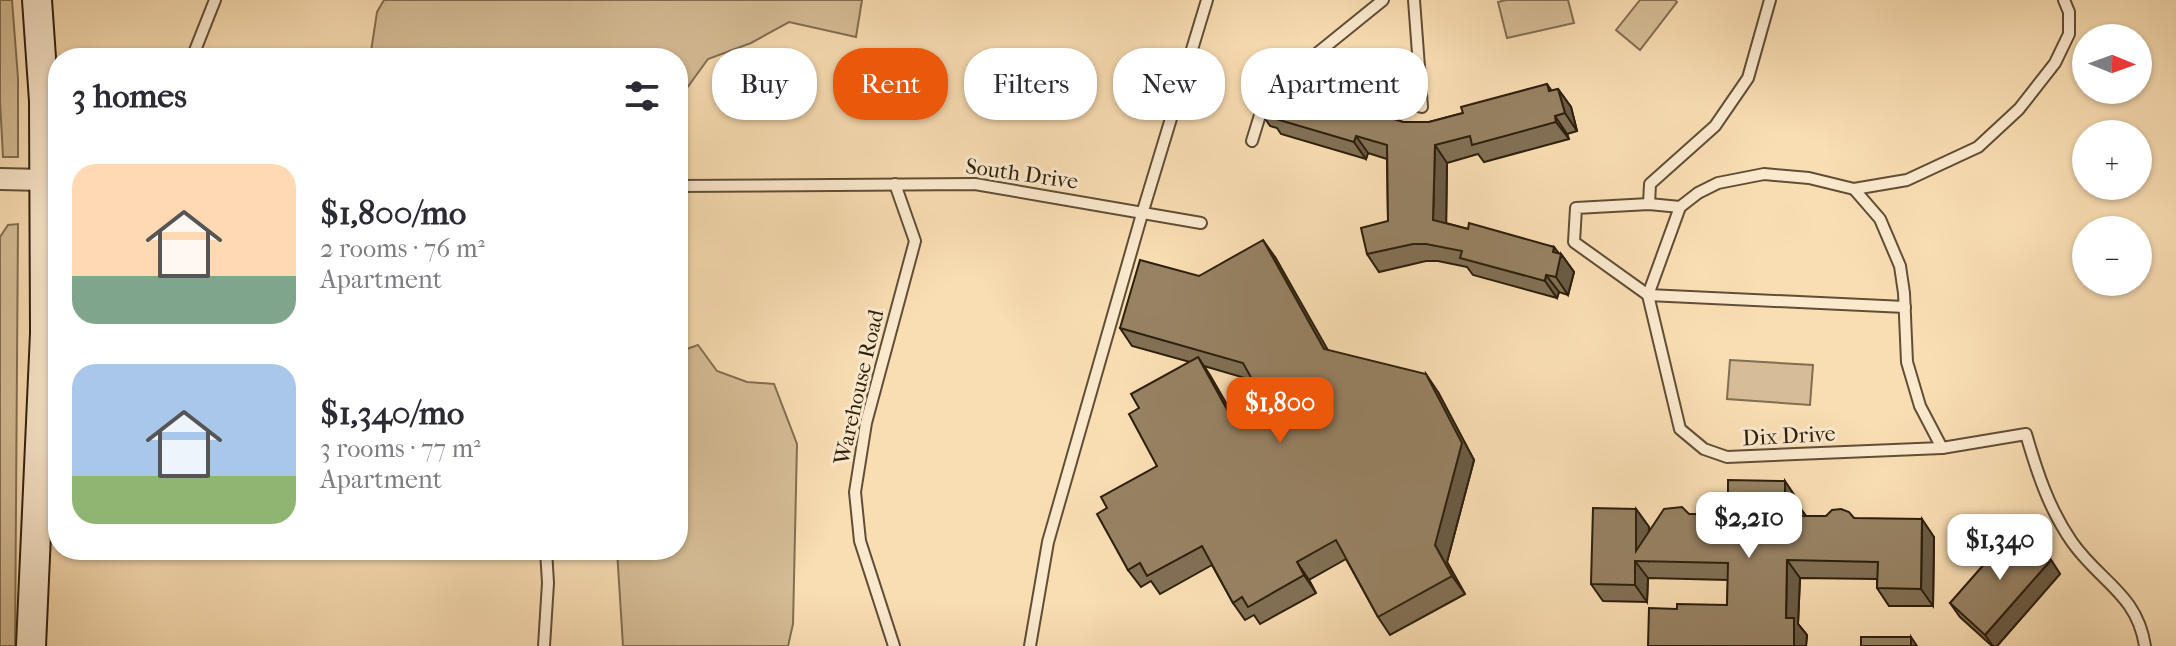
<!DOCTYPE html>
<meta charset="utf-8">
<style>
:root{--surface:#fff;--page:#f7f7f7;--text:#2b2b33;--muted:#7c7c81;--accent:#ea580c}
body{margin:0;font-family:"IM FELL French Canon",serif;background:var(--page);color:var(--text);height:100vh;display:flex;flex-direction:column;font-size:30px;white-space:nowrap}
*{box-sizing:border-box;margin:0}
p{font-size:26px;color:var(--muted)}
.icon{flex:none;width:44px;height:44px;fill:none;stroke:currentColor;stroke-width:2;stroke-linecap:round;stroke-linejoin:round}
.map{position:relative;flex:1;overflow:hidden}
.drawer{position:absolute;left:48px;top:48px;width:640px;height:512px;display:flex;flex-direction:column;background:var(--surface);border-radius:32px;box-shadow:0 2px 6px #0004}
.drawer>*{flex:none}
.top-card{position:absolute;left:712px;top:48px;width:760px;height:72px;display:flex;gap:16px}
.needle{width:52px;rotate:91deg}
.tools{position:absolute;left:2072px;top:24px;display:grid;gap:16px}
.tools a{display:grid;place-items:center;width:80px;height:80px;border-radius:50%;background:var(--surface);box-shadow:0 2px 6px #0004;font-size:40px}
.price{position:absolute;translate:-50% -68px;padding:0 18px;border-radius:16px;background:#fff;color:#222;font-size:26px;line-height:52px;filter:drop-shadow(0 2px 4px #0008)}
.price::after{content:'';position:absolute;left:50%;top:48px;width:24px;height:18px;margin-left:-12px;background:inherit;clip-path:polygon(0 0,100% 0,50% 100%)}
.price.active{background:var(--accent);color:#fff}
ul{padding:0;list-style:none}
li{display:flex;align-items:center;gap:24px;height:200px;padding:0 24px}
li span{display:grid;place-items:center;flex:none;width:224px;height:160px;border-radius:24px;color:#555}
li>.icon{margin-inline-start:auto}
span .icon{width:96px;height:96px;fill:#fffc;stroke-width:1}
li b{font-size:34px}
h2{display:flex;justify-content:space-between;align-items:center;height:96px;padding:0 24px;font-size:34px}
.tag{padding:0 28px;border-radius:32px;background:var(--surface);box-shadow:0 2px 6px #0004;font-size:28px;line-height:72px}
.tag.active{background:var(--accent);color:#fff}
.map>svg:first-child{display:block}
</style>
<div class="map">
<svg width="2176" height="646" viewBox="0 0 2176 646">
<rect width="100%" height="100%" fill="#f9ddb3"/>
<filter id="stains"><feTurbulence type="fractalNoise" baseFrequency=".0025" numOctaves="4"/><feColorMatrix values="0 0 0 0 .2 0 0 0 0 .09 0 0 0 0 .02 0 0 0 .5 -.17"/></filter>
<radialGradient id="worn" r=".72"><stop offset=".6" stop-color="#630" stop-opacity="0"/><stop offset="1" stop-color="#630" stop-opacity=".3"/></radialGradient>
<!-- green -->
<g fill="#d6bd97" stroke="#826e52" stroke-width="2">
<path d="M 0,0 L 12,0 L 18,78 L 18,157 L 3,157 L 0,101 Z"/>
<path d="M 384,0 L 862,0 L 856,37 L 789,22 L 751,43 L 708,59 L 684,92 L 678,93 L 678,58 L 370,58 L 377,12 Z"/>
<path d="M 1506,0 L 1568,0 L 1574,23 L 1507,38 L 1498,2 Z"/>
<path d="M 1640,0 L 1675,0 L 1677,2 L 1640,50 L 1616,30 Z"/>
<path d="M 18,224 L 15,646 L 0,646 L 0,237 L 8,225 Z"/>
<path d="M 698,345 L 717,371 L 747,382 L 774,384 L 797,444 L 793,624 L 788,646 L 623,646 L 617,550 L 678,550 L 678,352 Z"/>
<path d="M 1730,360 L 1813,365 L 1810,405 L 1727,399 Z"/>
</g>
<g fill="none" stroke-linecap="round" stroke-linejoin="round">
<!-- service casing -->
<g stroke="#604e36" stroke-width="14">
<g id="service">
<path d="M 2064,0 L 2069,12 L 2069,34 L 2055,63 L 2019,109 L 1978,147 L 1907,180 L 1854,189 L 1809,178 L 1764,174 L 1718,183 L 1698,193 L 1680,207 L 1648,295 L 1680,429 L 1704,449 L 1727,457 L 1942,448 L 2026,434 C 2037,472 2049,509 2072,542 C 2100,582 2137,594 2145,646"/>
<path d="M 192,58 L 215,0"/>
<path d="M 1293,72 L 1422,107 L 1414,0"/>
<path d="M 1273,89 L 1383,0"/>
<path d="M 1252,141 L 1264,102"/>
<path d="M 678,186 L 975,184 L 1201,223"/>
<path d="M 1854,189 L 1880,219 L 1900,266 L 1904,293 L 1907,362 L 1920,406 L 1942,448"/>
<path d="M 1649,204 L 1650,184 L 1715,126 L 1748,78 L 1770,0"/>
<path d="M 1680,207 L 1649,204 L 1576,208 L 1574,242 L 1648,295 L 1905,307"/>
<path d="M 544,646 L 548,583 L 546,550"/>
<path d="M 894,646 L 860,541 L 855,492 L 866,423 L 915,241 L 895,184"/>
<path d="M 1030,646 L 1048,542 L 1142,214 L 1207,0"/>
</g>
</g>
<!-- minor casing -->
<g stroke="#604e36" stroke-width="24">
<path id="minor" d="M 0,179 L 44,180"/>
</g>
<!-- secondary casing -->
<g stroke="#2d1f0d" stroke-width="32">
<path id="secondary" d="M 31,646 L 45,333 L 44,101 L 37,0"/>
</g>
<!-- service -->
<use href="#service" stroke="#fbe9ce" stroke-width="10"/>
<!-- minor -->
<use href="#minor" stroke="#fbe9ce" stroke-width="20"/>
<!-- secondary -->
<use href="#secondary" stroke="#fbe9ce" stroke-width="28"/>
</g>
<!-- wall -->
<g fill="#827055" stroke="#2d1f0d" stroke-width="2" fill-rule="evenodd">
<path d="M 1547,84 L 1552,91 L 1558,89 L 1571,107 L 1577,131 L 1567,134 L 1569,139 L 1484,162 L 1478,154 L 1447,163 L 1446,223 L 1468,229 L 1554,247 L 1559,254 L 1561,254 L 1574,272 L 1568,295 L 1559,292 L 1557,298 L 1473,275 L 1467,267 L 1438,261 L 1426,261 L 1379,272 L 1367,254 L 1388,221 L 1387,159 L 1368,153 L 1366,159 L 1281,134 L 1277,128 L 1270,126 L 1258,108 L 1277,86 L 1364,102 L 1371,112 L 1403,122 L 1429,122 L 1463,113 Z"/>
<path d="M 1275,257 L 1327,350 L 1438,392 L 1474,460 L 1447,562 L 1465,594 L 1390,635 L 1378,617 L 1346,559 L 1309,580 L 1316,593 L 1260,624 L 1254,615 L 1245,620 L 1233,603 L 1212,565 L 1160,594 L 1151,581 L 1141,587 L 1128,570 L 1107,508 L 1157,466 L 1139,408 L 1190,362 L 1132,346 L 1120,328 L 1199,276 ZM 1204,366 L 1252,380 L 1267,406 L 1237,423 Z"/>
<path d="M 1797,499 L 1797,504 L 1806,516 L 1854,518 L 1934,537 L 1933,606 L 1889,606 L 1877,588 L 1877,579 L 1800,578 L 1798,624 L 1807,635 L 1806,646 L 1648,646 L 1677,609 L 1727,605 L 1728,580 L 1648,578 L 1647,602 L 1603,601 L 1591,584 L 1636,509 L 1649,527 L 1648,532 L 1689,514 L 1728,515 Z"/>
<path d="M 2051,560 L 2060,574 L 1997,646 L 1992,646 L 1960,617 L 1950,603 Z"/>
</g>
<!-- shaded-wall -->
<g fill="#6a5b45" stroke="#2d1f0d" stroke-width="2">
<path d="M 1558,89 L 1571,107 L 1577,131 L 1565,113 Z"/>
<path d="M 1364,102 L 1376,120 L 1362,109 Z"/>
<path d="M 1555,116 L 1567,134 L 1569,139 L 1556,122 Z"/>
<path d="M 1356,136 L 1368,153 L 1366,159 L 1354,142 Z"/>
<path d="M 1435,145 L 1447,163 L 1446,237 L 1433,220 Z"/>
<path d="M 1263,240 L 1275,257 L 1337,366 L 1324,349 Z"/>
<path d="M 1554,247 L 1561,256 L 1561,254 L 1574,272 L 1568,295 L 1556,277 L 1553,252 Z"/>
<path d="M 1546,275 L 1559,292 L 1557,298 L 1545,281 Z"/>
<path d="M 1198,357 L 1210,375 L 1248,441 L 1235,424 Z"/>
<path d="M 1426,374 L 1438,392 L 1474,460 L 1447,562 L 1465,594 L 1452,576 L 1435,545 Z"/>
<path d="M 1785,481 L 1797,499 L 1797,504 L 1809,520 L 1808,533 L 1785,503 Z"/>
<path d="M 1636,509 L 1649,527 L 1648,561 L 1636,551 Z"/>
<path d="M 1922,519 L 1934,537 L 1933,606 L 1921,589 Z"/>
<path d="M 1787,560 L 1800,578 L 1798,624 L 1807,635 L 1806,646 L 1794,646 L 1786,618 Z"/>
<path d="M 2051,560 L 2060,574 L 1997,646 L 1993,646 L 1985,635 Z"/>
<path d="M 1635,561 L 1648,578 L 1647,602 L 1635,585 Z"/>
<path d="M 1297,562 L 1309,580 L 1316,593 L 1304,575 Z"/>
<path d="M 1911,637 L 1917,646 L 1911,646 Z"/>
</g>
<!-- building -->
<g fill="#978263" stroke="#2d1f0d" stroke-width="2">
<path d="M 1279,81 L 1364,102 L 1362,109 L 1403,122 L 1429,122 L 1463,113 L 1461,107 L 1547,84 L 1549,91 L 1558,89 L 1565,113 L 1555,116 L 1556,122 L 1472,145 L 1470,136 L 1435,145 L 1433,220 L 1468,229 L 1469,223 L 1554,247 L 1553,252 L 1561,254 L 1556,277 L 1546,275 L 1545,281 L 1460,258 L 1462,251 L 1426,244 L 1413,244 L 1367,254 L 1361,228 L 1388,221 L 1387,145 L 1356,136 L 1354,142 L 1269,117 L 1270,112 L 1258,108 L 1266,82 L 1277,86 Z"/>
<path d="M 1263,240 L 1324,349 L 1426,374 L 1462,443 L 1435,545 L 1452,576 L 1378,617 L 1336,540 L 1297,562 L 1304,575 L 1248,607 L 1242,597 L 1233,603 L 1202,546 L 1147,576 L 1140,563 L 1128,570 L 1097,514 L 1107,508 L 1101,497 L 1157,466 L 1129,414 L 1139,408 L 1131,394 L 1198,357 L 1235,424 L 1267,406 L 1243,363 L 1120,328 L 1140,260 L 1199,276 Z"/>
<path d="M 1728,480 L 1785,481 L 1785,503 L 1797,503 L 1796,516 L 1826,516 L 1832,510 L 1841,509 L 1849,512 L 1854,518 L 1922,519 L 1921,589 L 1877,588 L 1878,562 L 1787,560 L 1786,618 L 1794,618 L 1794,646 L 1648,646 L 1649,608 L 1677,609 L 1677,604 L 1727,605 L 1728,563 L 1635,561 L 1635,585 L 1591,584 L 1593,508 L 1636,509 L 1636,551 L 1664,509 L 1682,507 L 1689,514 L 1728,515 Z"/>
<path d="M 2015,529 L 2051,560 L 1985,635 L 1950,603 Z"/>
<rect x="1861" y="637" width="50" height="9"/>
</g>
<g text-anchor="middle" stroke-width="6" stroke-linejoin="round" paint-order="stroke">
<!-- street labels -->
<g font-size="22" fill="#2d1f0d" stroke="#fbe9ce">
<text transform="translate(1022 173) rotate(8)" y="8">South Drive</text>
<text transform="translate(858 387) rotate(-77)" y="8">Warehouse Road</text>
<text transform="translate(1789 435) rotate(-3)" y="8">Dix Drive</text>
</g>
</g>
<rect width="100%" height="100%" filter="url(#stains)"/>
<rect width="100%" height="100%" fill="url(#worn)"/>
</svg>
<div class="tools">
<a><svg class="needle" viewBox="-14 -14 28 28"><path d="M0-13l5 13h-10z" fill="#e53935"/><path d="M0 13l5-13h-10z" fill="#7c7c81"/></svg></a>
<a>+</a>
<a>−</a>
</div>
<b class="price active" style="left:1280px;top:445px">$1,800</b>
<b class="price" style="left:1749px;top:560px">$2,210</b>
<b class="price" style="left:2000px;top:582px">$1,340</b>
<div class="top-card">
<a class="tag">Buy</a>
<a class="tag active">Rent</a>
<a class="tag">Filters</a>
<a class="tag">New</a>
<a class="tag">Apartment</a>
</div>
<section class="drawer">
<h2>3 homes<svg class="icon" aria-label="filters" viewBox="0 0 24 24"><path d="M4 7h16M4 17h16"/><circle cx="9" cy="7" r="2"/><circle cx="15" cy="17" r="2"/></svg></h2>
<ul>
<li><span style="background:linear-gradient(#ffd9b3 70%,#7fa58c 0)"><svg class="icon" aria-label="home" viewBox="0 0 24 24"><path d="M3 11l9-7 9 7M6 9v11h12V9"/></svg></span><div><b>$1,800/mo</b><p>2 rooms · 76 m²</p><p>Apartment</p></div></li>
<li><span style="background:linear-gradient(#a9c7e8 70%,#8fb573 0)"><svg class="icon" aria-label="home" viewBox="0 0 24 24"><path d="M3 11l9-7 9 7M6 9v11h12V9"/></svg></span><div><b>$1,340/mo</b><p>3 rooms · 77 m²</p><p>Apartment</p></div></li>
</ul>
</section>
</div>
